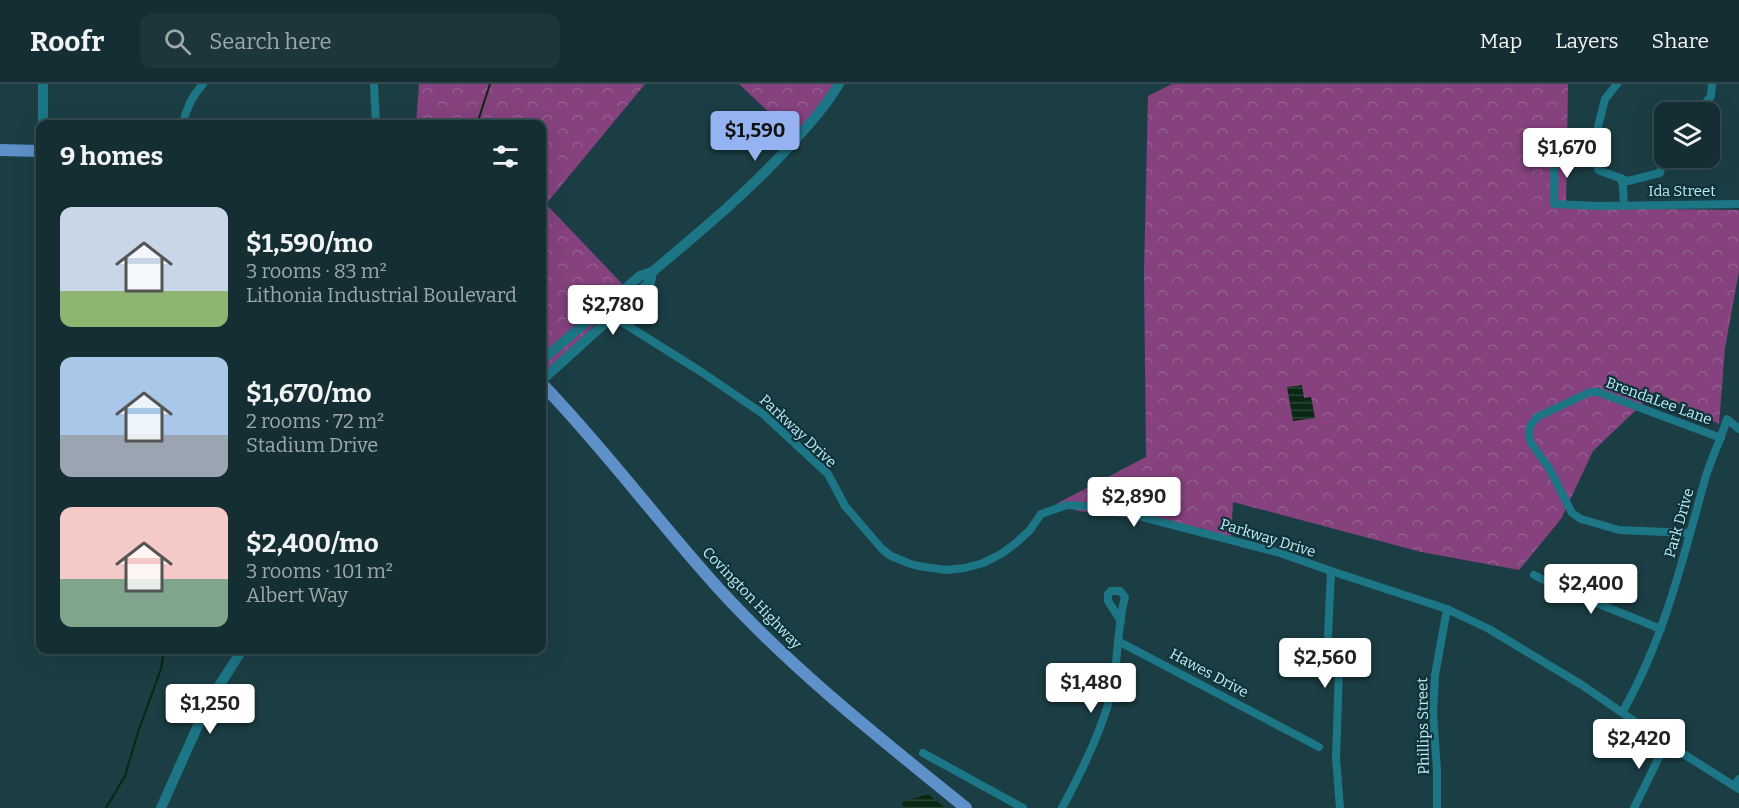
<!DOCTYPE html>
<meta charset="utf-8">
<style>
:root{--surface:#142e33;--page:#1d363b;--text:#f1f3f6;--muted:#9da8ac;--line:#334a4e;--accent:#95b2f1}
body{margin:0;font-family:Bitter,serif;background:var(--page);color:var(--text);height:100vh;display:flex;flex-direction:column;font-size:22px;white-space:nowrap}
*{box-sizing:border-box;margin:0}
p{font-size:20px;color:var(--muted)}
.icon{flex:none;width:33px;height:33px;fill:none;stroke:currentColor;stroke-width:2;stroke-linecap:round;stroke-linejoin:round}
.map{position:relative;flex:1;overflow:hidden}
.drawer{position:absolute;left:36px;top:36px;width:510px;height:534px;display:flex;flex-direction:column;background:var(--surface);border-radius:12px;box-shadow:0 6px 24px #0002,0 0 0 2px var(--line)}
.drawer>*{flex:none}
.fabs{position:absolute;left:1654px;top:18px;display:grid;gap:12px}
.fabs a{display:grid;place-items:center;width:66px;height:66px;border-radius:12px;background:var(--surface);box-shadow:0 6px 24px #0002,0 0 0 2px var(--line);font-size:30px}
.price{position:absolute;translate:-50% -51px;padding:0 14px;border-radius:6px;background:#fff;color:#222;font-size:20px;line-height:39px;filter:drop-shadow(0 2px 3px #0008)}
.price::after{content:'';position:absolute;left:50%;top:36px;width:18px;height:14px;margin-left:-9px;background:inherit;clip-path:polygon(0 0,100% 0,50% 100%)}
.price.on{background:var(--accent);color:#111}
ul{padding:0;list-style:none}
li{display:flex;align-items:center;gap:18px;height:150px;padding:0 24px}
li span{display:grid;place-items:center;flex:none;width:168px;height:120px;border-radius:12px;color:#555}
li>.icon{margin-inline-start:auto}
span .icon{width:72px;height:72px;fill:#fffc;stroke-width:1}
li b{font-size:26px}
h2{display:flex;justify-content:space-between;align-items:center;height:72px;padding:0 24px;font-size:26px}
header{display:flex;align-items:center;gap:36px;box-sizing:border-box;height:84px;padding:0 30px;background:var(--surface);border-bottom:2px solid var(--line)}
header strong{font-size:28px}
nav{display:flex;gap:33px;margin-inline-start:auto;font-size:21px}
.search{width:420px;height:54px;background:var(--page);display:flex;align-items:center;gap:15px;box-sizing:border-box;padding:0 21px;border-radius:12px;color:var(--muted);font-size:22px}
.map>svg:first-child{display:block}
</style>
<header>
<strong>Roofr</strong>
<div class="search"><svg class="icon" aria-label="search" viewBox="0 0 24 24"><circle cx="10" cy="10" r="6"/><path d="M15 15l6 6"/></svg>Search here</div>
<nav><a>Map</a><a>Layers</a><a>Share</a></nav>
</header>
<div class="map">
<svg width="1739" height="724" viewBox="0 0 1739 724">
<defs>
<pattern id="forest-crowns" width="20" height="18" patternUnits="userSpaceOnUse" patternTransform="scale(1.5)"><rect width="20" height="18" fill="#85427e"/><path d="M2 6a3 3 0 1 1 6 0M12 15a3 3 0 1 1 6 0" fill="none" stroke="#945e91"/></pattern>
<pattern id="water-rules" width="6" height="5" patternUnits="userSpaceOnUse" patternTransform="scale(1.5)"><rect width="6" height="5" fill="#0a2714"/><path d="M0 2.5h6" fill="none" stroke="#2c4737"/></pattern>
</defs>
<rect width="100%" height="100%" fill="#1b3e44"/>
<!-- forest -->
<g fill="url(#forest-crowns)">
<path d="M 419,0 L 645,0 L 546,120 L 628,206 L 542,295 L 542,40 L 416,40 Z"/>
<path d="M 739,0 L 839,0 L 794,52 Z"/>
<path d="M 1172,0 L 1568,0 L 1566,124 L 1739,126 L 1739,187 L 1725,264 L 1719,340 L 1655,308 L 1593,367 L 1561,435 L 1519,486 L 1421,468 L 1233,418 L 1231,454 L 1201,444 L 1079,427 L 1056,420 L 1146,373 L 1144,189 L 1148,12 Z"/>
</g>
<!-- water -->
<g fill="url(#water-rules)">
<path d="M 1302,301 L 1304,314 L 1311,313 L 1315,334 L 1293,337 L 1287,303 Z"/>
<path d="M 928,710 L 946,724 L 903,724 L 902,719 L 905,717 Z"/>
</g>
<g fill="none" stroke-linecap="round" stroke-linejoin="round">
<!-- stream -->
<g stroke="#0a2714" stroke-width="2">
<path d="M 477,40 L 490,0"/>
<path d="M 106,724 L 125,692 L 139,645 L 161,585 L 164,566"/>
</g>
<!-- street -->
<g stroke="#1d7685" stroke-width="8">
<path d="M 374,0 L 376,40"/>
<path d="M 1617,0 L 1605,15 L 1596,51 L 1598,86 L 1628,97 L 1660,89 L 1665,67"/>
<path d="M 1698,28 L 1711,12 L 1712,0"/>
<path d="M 183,40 C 186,24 192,12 203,0"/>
<path d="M 1554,69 L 1554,120 L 1599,122 L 1739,120"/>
<path d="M 1621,94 L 1623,102 L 1624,122"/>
<path d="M 606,222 L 614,232 L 625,240 L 703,289 L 763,330 L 828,390 L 845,422 L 882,465 L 891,472 L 908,479 L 918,482 L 946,486 L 965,484 L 983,479 L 1001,470 L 1016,459 L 1030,446 L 1041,430 L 1067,421 L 1103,423 L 1280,469 L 1331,487 L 1447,525 L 1489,545 L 1582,601 L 1666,659 L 1739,705"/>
<path d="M 1690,449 L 1619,446 L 1581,435 L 1572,429 L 1549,384 L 1531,359 L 1529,352 L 1530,342 L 1537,333 L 1590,308 L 1598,308 L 1721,354"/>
<path d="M 1331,487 L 1328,553 L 1339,586 L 1336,674 L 1340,724"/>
<path d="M 1534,491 L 1562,505 L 1661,545"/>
<path d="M 1118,557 L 1319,663"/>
<path d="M 1623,627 C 1664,555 1683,475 1705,395 C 1711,375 1721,355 1727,335 L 1739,345"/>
<path d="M 923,669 L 1023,724"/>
<path d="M 1734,702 L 1739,695"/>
<path d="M 1062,724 C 1081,689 1099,653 1110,614 C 1119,581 1116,546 1125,513 L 1120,507 L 1111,507 L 1108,510 L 1108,517 L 1121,537"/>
<path d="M 1437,724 L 1437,687 L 1433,629 L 1435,591 L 1447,525"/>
<path d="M 1634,724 L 1666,659"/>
</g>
<!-- secondary -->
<g stroke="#1d7685" stroke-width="10">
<path d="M 43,0 L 43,40"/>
<path d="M 542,276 L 640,192 L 652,188 C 702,146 754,103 797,54 C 812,37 827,20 839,0"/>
<path d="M 542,296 L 650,198 L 652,188"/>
<path d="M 161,724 L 208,619 L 242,566"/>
</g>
<!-- primary -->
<g stroke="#5e90ca" stroke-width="12">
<path d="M 0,66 L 40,67"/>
<path d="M 542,300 C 605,365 659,439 720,506 C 794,587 881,655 966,724"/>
</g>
</g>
<g text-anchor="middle" stroke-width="4.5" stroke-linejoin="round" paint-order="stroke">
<!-- street labels -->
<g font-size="15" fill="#bdedf7" stroke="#10333a">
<text x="1682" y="112">Ida Street</text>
<text transform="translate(1659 317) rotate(20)" y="5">BrendaLee Lane</text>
<text transform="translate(798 347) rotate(43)" y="5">Parkway Drive</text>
<text transform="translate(1679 439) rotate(-74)" y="5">Park Drive</text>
<text transform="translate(1268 454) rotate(17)" y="5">Parkway Drive</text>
<text transform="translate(752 514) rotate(46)" y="5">Covington Highway</text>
<text transform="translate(1209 589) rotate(28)" y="5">Hawes Drive</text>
<text transform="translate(1423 642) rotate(-91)" y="5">Phillips Street</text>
</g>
</g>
</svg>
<div class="fabs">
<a><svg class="icon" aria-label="layers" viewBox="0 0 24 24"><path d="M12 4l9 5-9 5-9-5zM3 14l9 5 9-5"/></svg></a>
</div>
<b class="price on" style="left:755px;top:78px">$1,590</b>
<b class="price" style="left:1567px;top:95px">$1,670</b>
<b class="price" style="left:613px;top:252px">$2,780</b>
<b class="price" style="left:1134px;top:444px">$2,890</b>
<b class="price" style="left:1591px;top:531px">$2,400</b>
<b class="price" style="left:1325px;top:605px">$2,560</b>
<b class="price" style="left:1091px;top:630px">$1,480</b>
<b class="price" style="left:210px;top:651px">$1,250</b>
<b class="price" style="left:1639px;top:686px">$2,420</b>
<section class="drawer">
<h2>9 homes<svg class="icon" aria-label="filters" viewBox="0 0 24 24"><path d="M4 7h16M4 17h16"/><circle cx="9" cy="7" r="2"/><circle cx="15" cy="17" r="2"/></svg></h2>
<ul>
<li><span style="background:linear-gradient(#c9d6e8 70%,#8fb573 0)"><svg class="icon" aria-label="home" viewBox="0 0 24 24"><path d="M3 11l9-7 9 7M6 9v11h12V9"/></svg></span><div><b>$1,590/mo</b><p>3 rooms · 83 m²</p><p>Lithonia Industrial Boulevard</p></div></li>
<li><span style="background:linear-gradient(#a9c7e8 65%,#9aa5b1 0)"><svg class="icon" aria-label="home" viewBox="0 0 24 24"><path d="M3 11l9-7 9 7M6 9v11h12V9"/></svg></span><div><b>$1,670/mo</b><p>2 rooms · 72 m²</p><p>Stadium Drive</p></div></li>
<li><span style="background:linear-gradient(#f6c9c9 60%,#7fa58c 0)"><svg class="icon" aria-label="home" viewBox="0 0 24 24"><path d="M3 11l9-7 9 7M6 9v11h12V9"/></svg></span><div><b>$2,400/mo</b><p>3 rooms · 101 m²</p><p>Albert Way</p></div></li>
</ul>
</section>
</div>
